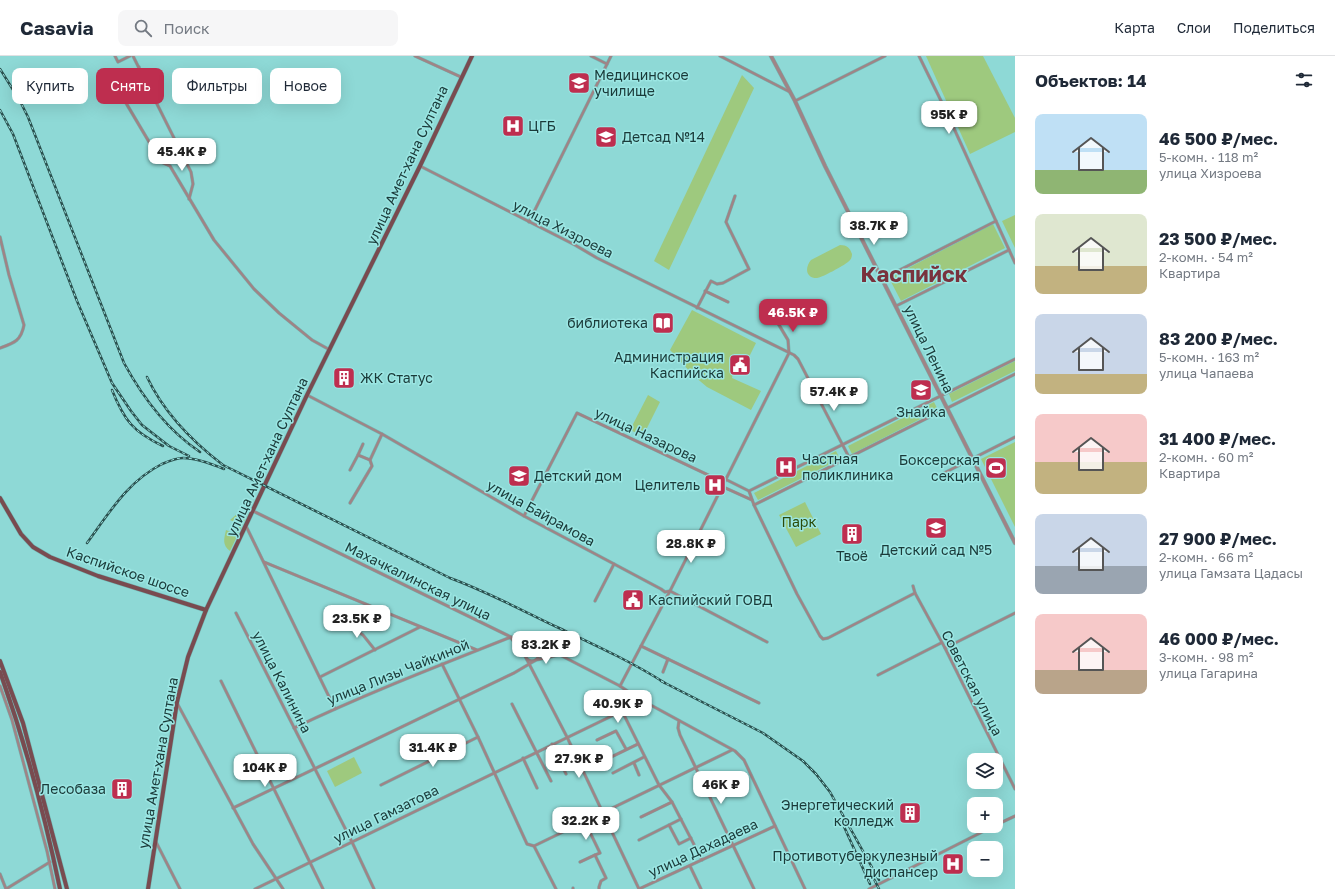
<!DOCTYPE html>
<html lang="ru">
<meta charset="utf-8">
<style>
:root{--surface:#fff;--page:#f6f6f7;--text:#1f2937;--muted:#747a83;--line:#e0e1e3;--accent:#be2e4f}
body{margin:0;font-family:"Golos Text",sans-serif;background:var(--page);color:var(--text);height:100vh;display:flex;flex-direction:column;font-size:15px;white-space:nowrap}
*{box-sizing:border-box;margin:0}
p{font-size:13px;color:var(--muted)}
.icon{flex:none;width:22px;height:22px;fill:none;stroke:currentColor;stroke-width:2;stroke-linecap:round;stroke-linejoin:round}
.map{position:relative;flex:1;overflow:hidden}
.drawer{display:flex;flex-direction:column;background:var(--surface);width:320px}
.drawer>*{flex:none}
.hud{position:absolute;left:12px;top:12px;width:380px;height:36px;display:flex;gap:8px}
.controls{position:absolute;left:967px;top:697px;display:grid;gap:8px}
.controls a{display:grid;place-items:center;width:36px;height:36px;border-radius:8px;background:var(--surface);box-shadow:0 4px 16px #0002;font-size:20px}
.price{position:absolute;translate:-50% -34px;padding:0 9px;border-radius:8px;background:#fff;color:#222;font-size:13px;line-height:26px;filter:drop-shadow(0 1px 2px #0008)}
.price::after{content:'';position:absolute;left:50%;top:24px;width:12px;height:9px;margin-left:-6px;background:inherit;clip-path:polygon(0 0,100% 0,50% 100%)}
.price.current{background:var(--accent);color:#fff}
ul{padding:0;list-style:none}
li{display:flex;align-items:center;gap:12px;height:100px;padding:0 20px}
li span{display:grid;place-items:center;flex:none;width:112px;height:80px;border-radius:8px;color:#555}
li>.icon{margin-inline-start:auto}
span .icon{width:48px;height:48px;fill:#fffc;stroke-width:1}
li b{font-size:17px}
h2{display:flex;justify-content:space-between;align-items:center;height:48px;padding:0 20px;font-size:17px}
.pill{padding:0 14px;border-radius:8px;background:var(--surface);box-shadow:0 4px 16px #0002;font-size:14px;line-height:36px}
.pill.current{background:var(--accent);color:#fff}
header{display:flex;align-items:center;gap:24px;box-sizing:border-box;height:56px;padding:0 20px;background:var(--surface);border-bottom:1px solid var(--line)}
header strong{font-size:19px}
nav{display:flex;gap:22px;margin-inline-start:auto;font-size:14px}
.search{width:280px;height:36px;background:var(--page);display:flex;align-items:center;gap:10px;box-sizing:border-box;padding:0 14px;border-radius:8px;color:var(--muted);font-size:15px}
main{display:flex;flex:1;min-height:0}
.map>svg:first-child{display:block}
</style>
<header>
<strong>Casavia</strong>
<div class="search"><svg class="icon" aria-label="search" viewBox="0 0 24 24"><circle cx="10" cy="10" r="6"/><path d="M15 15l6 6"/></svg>Поиск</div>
<nav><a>Карта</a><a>Слои</a><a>Поделиться</a></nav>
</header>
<main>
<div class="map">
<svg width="1015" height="833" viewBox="0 0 1015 833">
<rect width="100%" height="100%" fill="#8ed9d6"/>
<!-- green -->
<g fill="#9ec97e">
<path d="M 926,0 L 983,0 L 1015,62 L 1015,76 L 970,98 Z"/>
<path d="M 742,19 L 754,32 L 669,214 L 654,205 Z"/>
<path d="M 1015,159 L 1015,192 L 1002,165 Z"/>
<path d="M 993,168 L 1005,192 L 901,245 L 889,222 Z"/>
<path d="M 840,189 C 847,189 850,192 852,198 C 852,201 851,204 848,206 C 843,210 823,221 817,222 C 805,222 805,211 811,204 Z"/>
<path d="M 692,254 L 756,287 L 748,303 L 740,300 L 732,318 L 733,318 L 732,322 L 761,335 L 751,354 L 707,331 L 694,320 L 670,294 Z"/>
<path d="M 1015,305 L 1015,315 L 952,346 L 949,338 Z"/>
<path d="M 648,339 L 660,346 L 643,380 L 630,374 Z"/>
<path d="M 934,346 L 938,354 L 852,398 L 848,390 Z"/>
<path d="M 1015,386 L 1015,471 L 981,403 Z"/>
<path d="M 836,395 L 840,403 L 758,444 L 754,437 Z"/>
<path d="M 805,446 L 821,478 L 796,491 L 779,459 Z"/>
<path d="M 244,456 L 248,457 L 230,495 C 222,489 224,483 226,474 L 233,477 L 238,468 L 230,464 L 238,457 Z"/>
<path d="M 354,701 L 362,717 L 335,731 L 327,715 Z"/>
</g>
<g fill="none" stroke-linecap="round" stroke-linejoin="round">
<!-- minor casing -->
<g stroke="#74b6b3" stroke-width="3.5">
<g id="minor">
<path d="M 115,0 L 118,6 L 130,0"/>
<path d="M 133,0 L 191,116 L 193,128 L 189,143"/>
<path d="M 415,0 L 461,21"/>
<path d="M 591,0 L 607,8"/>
<path d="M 720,0 L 790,36"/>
<path d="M 919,0 L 947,57 L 1015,207"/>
<path d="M 139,11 L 137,32 L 126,43 L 126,47 L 161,106 L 170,110 L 214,184 L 254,233 L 279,257 L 312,284 L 330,294"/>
<path d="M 795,45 L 885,0"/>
<path d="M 420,110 L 575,189 L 597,202 L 794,299 L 798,303 L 852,407"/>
<path d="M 529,166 L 611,0"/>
<path d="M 0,181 L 9,219 L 24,269 C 21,285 14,287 0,292"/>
<path d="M 882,223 L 996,165"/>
<path d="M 705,235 L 728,246"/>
<path d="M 896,250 L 1009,194"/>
<path d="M 697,252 L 711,225 L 717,228 L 723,227 L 749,213 L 726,166 L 735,140"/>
<path d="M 307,339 L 382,378 L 524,460 L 661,533 L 665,536 L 670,535 L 767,586"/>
<path d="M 363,388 L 358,399 L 370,404 L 382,378"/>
<path d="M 350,414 L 358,399"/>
<path d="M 942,418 L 1015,381"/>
<path d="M 725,423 L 749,435 L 754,449 L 797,538 L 820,580 L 823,583 L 828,582 L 915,537"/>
<path d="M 721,430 L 752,444"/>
<path d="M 749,435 L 1015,303"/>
<path d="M 350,447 L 372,410 L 370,404"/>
<path d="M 754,449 L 1015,318"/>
<path d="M 253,455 L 511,581 L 534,591 L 560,599 L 620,630 L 636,641 L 735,695 L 744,704 L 805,833"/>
<path d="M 524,460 L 577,357 L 723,426"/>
<path d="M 246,470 L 335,653"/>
<path d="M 264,506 L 477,594"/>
<path d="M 913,530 L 915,537 L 945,592 L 1015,733"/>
<path d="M 595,545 L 614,508"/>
<path d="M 236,557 L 352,786 L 374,833"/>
<path d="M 344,566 L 363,579 L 375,594"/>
<path d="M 511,582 L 525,600 L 567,681 L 639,833"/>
<path d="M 641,590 L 759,647"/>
<circle cx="532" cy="598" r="7"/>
<path d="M 945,592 L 1015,557"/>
<path d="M 442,608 L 478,681 L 527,788 L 534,790 L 556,833"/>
<path d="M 663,616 L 668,603"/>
<path d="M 878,619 L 941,587"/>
<path d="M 320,621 L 420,571"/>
<path d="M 221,625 L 323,833"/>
<path d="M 0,630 L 12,664 L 47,795 L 55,833"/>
<path d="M 620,630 L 670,535 L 789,297 L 788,284 L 776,264"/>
<path d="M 177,647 L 253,788 L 283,833"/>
<path d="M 512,648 L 551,725"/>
<path d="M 622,655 L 659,729 L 672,746 L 702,804"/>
<path d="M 679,665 L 678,672 L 680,679 L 754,833"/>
<path d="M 294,672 C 365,638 438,610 511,581"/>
<path d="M 597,684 L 616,675 L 626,693"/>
<path d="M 552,688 L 566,718"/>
<path d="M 523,702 L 537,732"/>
<path d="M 607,703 L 638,688"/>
<path d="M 634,707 L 639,719"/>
<path d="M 613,717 L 644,701"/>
<path d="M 381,729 L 478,681"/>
<path d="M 233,752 L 514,617 L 536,604 L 559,599"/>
<path d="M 641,761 L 672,746"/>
<path d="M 585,766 L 600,797 L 595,799 L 606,822 L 601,825 L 599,831 L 599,833"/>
<path d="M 669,769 L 679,788 L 691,782"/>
<path d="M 996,769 L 1015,760"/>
<path d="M 639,784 L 681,763"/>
<path d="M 156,786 L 180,833"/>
<path d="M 534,790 L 732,694"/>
<path d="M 580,806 L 595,799"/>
<path d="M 690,810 L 701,833"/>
<path d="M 0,818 L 6,833"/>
<path d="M 573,832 L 573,833"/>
<path d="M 6,833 L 50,806"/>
<path d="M 255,833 L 622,655 C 628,652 637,649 636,642"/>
<path d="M 639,833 L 775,770"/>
<path d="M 869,833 L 994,770"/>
</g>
</g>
<!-- tertiary casing -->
<g stroke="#74b6b3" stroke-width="4.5">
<path id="tertiary" d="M 771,0 L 795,45 L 825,110 L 1015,487"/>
</g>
<!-- primary casing -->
<g stroke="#74b6b3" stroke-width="5">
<g id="primary">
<path d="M 0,442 L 21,478 L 33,491 L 50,501 L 98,520 L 206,554"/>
<path d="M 0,605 L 23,667 L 67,833"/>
<path d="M 0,616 C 25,686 45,760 60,833"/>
<path d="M 148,833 L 177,646 L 188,601 L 206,554 L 307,339 L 420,110 L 472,0"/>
</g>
</g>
<!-- minor -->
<use href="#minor" stroke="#9f8486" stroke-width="2.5"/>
<!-- tertiary -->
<use href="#tertiary" stroke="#9f8486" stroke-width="3.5"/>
<!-- primary -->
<use href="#primary" stroke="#794b50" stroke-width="4"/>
<!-- rail casing -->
<g stroke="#2a504e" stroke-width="2.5">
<g id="rail">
<path d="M 0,13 L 20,45 L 28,61 L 124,307 C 143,342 167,374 200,396"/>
<path d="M 0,54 L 13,78 L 77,245 L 112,327 L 131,355 L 142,369 L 169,390 L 189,400"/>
<path d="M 147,321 C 163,355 193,386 223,409 L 450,522 C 488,536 523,555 559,572 C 595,589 632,606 665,627"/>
<path d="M 112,334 C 124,364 133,376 163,390"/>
<path d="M 87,487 C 109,457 128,425 162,408 C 169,405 176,402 183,402 C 196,402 212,408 224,413"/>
<path d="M 661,625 L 763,677 L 803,705 L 816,718 L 830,736 L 879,824"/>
<path d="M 841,764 L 870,828"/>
<path d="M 872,819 L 879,833"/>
</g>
</g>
<!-- rail -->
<use href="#rail" stroke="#9be6e3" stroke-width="1" stroke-dasharray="3" stroke-linecap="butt"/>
</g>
<!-- icons -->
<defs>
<g id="university-square" transform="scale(1.15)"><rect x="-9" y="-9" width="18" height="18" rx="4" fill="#be2e4f" stroke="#9be6e3"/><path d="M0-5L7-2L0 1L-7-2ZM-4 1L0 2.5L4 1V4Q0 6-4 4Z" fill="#fff"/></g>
<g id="hospital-square" transform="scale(1.15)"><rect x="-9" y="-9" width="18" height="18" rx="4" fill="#be2e4f" stroke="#9be6e3"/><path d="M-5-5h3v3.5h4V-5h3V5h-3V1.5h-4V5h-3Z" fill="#fff"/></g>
<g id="school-square" transform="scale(1.15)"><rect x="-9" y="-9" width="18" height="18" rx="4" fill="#be2e4f" stroke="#9be6e3"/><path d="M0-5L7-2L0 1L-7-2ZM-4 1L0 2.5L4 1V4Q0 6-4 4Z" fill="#fff"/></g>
<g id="library-square" transform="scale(1.15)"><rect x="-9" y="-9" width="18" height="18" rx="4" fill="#be2e4f" stroke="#9be6e3"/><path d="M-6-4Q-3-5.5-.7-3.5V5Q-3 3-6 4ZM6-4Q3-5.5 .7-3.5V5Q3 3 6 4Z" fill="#fff"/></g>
<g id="civic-square" transform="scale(1.15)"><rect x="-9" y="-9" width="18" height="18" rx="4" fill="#be2e4f" stroke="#9be6e3"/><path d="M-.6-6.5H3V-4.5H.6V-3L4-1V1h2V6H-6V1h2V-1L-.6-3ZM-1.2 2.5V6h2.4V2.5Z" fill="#fff"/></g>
<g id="building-square" transform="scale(1.15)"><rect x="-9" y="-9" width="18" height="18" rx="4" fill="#be2e4f" stroke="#9be6e3"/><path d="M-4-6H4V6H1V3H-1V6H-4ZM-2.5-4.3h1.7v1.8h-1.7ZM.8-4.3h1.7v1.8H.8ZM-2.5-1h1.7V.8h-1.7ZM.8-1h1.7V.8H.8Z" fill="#fff"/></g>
<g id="stadium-square" transform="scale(1.15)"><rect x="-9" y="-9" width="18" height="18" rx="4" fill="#be2e4f" stroke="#9be6e3"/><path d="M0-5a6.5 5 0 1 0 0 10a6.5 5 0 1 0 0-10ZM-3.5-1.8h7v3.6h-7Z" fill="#fff"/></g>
</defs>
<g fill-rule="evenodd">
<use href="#university-square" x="579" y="27"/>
<use href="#hospital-square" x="513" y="70"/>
<use href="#school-square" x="606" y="81"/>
<use href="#library-square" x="663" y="267"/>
<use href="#civic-square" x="740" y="309"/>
<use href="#building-square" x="344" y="322"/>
<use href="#school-square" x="921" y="334"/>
<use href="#hospital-square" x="786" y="411"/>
<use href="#stadium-square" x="996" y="412"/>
<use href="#school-square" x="519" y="420"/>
<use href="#hospital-square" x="715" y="429"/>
<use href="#school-square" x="936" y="472"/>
<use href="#building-square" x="852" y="478"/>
<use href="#civic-square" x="633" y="544"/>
<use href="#building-square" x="122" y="733"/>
<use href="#building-square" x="910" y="757"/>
<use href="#hospital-square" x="953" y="808"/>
</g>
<g text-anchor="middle" stroke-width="3" stroke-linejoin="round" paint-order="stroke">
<!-- poi labels -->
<g font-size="14" fill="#1a3a39" stroke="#9be6e3" text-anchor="start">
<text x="594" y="24">Медицинское<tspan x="594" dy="16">училище</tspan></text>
<text x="528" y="75">ЦГБ</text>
<text x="622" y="86">Детсад №14</text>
<text x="648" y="272" text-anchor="end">библиотека</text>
<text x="724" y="306" text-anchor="end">Администрация<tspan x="724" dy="16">Каспийска</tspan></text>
<text x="360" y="327">ЖК Статус</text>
<text x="921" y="361" text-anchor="middle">Знайка</text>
<text x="802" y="408">Частная<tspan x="802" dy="16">поликлиника</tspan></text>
<text x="980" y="409" text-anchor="end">Боксерская<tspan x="980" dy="16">секция</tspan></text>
<text x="534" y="425">Детский дом</text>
<text x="700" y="434" text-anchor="end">Целитель</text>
<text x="936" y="499" text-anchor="middle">Детский сад №5</text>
<text x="852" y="505" text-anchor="middle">Твоё</text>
<text x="648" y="549">Каспийский ГОВД</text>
<text x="106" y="738" text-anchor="end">Лесобаза</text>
<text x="894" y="754" text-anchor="end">Энергетический<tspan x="894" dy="16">колледж</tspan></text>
<text x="938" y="805" text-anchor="end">Противотуберкулезный<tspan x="938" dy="16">диспансер</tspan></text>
</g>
<!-- street labels -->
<g font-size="14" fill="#1a3a39" stroke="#9be6e3">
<text transform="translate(407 109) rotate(-65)" y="5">улица Амет-хана Султана</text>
<text transform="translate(563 173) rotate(27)" y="5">улица Хизроева</text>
<text transform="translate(929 293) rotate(64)" y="5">улица Ленина</text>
<text transform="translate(646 379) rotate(25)" y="5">улица Назарова</text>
<text transform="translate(267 401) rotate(-65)" y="5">улица Амет-хана Султана</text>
<text transform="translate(541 457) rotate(29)" y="5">улица Байрамова</text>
<text transform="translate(128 516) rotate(19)" y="5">Каспийское шоссе</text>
<text transform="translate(418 525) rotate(26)" y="5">Махачкалинская улица</text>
<text transform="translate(398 616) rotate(-22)" y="5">улица Лизы Чайкиной</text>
<text transform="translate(282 626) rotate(63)" y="5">улица Калинина</text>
<text transform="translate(972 627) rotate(63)" y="5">Советская улица</text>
<text transform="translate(158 707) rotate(-80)" y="5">улица Амет-хана Султана</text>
<text transform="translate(386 758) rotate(-26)" y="5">улица Гамзатова</text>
<text transform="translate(703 792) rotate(-25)" y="5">улица Дахадаева</text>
</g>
<!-- park labels -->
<g font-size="14" fill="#2b4b09" stroke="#9be6e3">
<text x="799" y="471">Парк</text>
</g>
<!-- town labels -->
<g font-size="22" font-weight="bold" fill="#79323d" stroke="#9be6e3">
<text x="914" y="226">Каспийск</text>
</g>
</g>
</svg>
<div class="controls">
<a><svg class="icon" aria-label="layers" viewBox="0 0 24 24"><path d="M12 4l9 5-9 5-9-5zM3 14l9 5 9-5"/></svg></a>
<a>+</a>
<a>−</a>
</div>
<b class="price" style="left:949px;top:79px">95K ₽</b>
<b class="price" style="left:182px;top:116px">45.4K ₽</b>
<b class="price" style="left:874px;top:190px">38.7K ₽</b>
<b class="price current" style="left:793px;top:277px">46.5K ₽</b>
<b class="price" style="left:834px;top:356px">57.4K ₽</b>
<b class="price" style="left:691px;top:508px">28.8K ₽</b>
<b class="price" style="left:357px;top:583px">23.5K ₽</b>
<b class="price" style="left:546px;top:609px">83.2K ₽</b>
<b class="price" style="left:618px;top:668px">40.9K ₽</b>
<b class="price" style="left:433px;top:712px">31.4K ₽</b>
<b class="price" style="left:579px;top:723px">27.9K ₽</b>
<b class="price" style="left:265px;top:732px">104K ₽</b>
<b class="price" style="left:721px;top:749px">46K ₽</b>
<b class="price" style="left:586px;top:785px">32.2K ₽</b>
<div class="hud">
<a class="pill">Купить</a>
<a class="pill current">Снять</a>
<a class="pill">Фильтры</a>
<a class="pill">Новое</a>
</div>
</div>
<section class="drawer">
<h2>Объектов: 14<svg class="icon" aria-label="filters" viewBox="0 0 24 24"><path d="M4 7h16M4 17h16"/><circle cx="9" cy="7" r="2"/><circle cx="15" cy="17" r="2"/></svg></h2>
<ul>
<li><span style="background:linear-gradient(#bfe0f5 70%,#8fb573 0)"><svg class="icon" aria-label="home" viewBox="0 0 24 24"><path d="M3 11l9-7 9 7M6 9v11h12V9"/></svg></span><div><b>46 500 ₽/мес.</b><p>5-комн. · 118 m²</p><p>улица Хизроева</p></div></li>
<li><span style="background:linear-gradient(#dfe7d0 65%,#c2b280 0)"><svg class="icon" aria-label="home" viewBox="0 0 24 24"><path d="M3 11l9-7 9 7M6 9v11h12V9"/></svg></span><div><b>23 500 ₽/мес.</b><p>2-комн. · 54 m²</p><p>Квартира</p></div></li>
<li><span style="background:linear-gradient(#c9d6e8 75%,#c2b280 0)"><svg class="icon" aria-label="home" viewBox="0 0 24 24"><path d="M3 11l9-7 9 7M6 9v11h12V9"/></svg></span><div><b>83 200 ₽/мес.</b><p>5-комн. · 163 m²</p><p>улица Чапаева</p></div></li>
<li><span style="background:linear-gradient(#f6c9c9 60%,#c2b280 0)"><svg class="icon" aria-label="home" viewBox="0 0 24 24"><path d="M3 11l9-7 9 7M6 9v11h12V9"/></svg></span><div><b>31 400 ₽/мес.</b><p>2-комн. · 60 m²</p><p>Квартира</p></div></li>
<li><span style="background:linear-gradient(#c9d6e8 65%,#9aa5b1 0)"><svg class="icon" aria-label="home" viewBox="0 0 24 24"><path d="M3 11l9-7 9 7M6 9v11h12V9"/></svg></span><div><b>27 900 ₽/мес.</b><p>2-комн. · 66 m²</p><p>улица Гамзата Цадасы</p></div></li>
<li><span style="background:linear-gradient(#f6c9c9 70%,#b9a48a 0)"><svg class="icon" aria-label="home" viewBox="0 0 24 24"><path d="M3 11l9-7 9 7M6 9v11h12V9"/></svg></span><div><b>46 000 ₽/мес.</b><p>3-комн. · 98 m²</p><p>улица Гагарина</p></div></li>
</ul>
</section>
</main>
